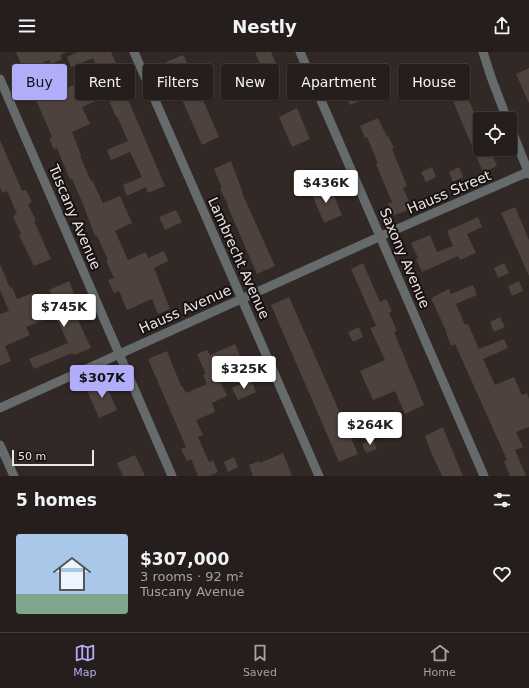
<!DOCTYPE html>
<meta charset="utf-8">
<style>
:root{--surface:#261e1c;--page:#322b29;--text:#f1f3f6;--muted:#a4a2a3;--line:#423c3b;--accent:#b2adf9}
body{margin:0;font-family:"DejaVu Sans",sans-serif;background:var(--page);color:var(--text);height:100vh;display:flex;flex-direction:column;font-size:15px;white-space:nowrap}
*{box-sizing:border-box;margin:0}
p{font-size:13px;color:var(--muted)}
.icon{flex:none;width:22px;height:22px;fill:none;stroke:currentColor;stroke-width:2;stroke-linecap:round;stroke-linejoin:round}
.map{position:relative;height:424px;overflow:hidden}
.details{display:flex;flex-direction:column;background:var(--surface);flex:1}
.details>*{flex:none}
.banner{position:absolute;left:12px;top:12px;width:505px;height:36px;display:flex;gap:8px}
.buttons{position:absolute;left:473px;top:60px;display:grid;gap:8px}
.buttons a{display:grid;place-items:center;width:44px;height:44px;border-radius:4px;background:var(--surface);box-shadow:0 1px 3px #0004,0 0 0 1px var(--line);font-size:20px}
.scale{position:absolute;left:12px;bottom:10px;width:82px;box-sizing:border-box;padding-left:4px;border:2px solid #ebe5e2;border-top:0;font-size:11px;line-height:14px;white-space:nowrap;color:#ebe5e2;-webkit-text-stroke:3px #171211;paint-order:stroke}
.price{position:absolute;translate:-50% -34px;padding:0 9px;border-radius:4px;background:#fff;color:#222;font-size:13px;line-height:26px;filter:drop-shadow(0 1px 2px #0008)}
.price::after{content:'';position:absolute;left:50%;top:24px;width:12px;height:9px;margin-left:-6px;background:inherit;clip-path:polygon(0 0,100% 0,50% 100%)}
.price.selected{background:var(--accent);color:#111}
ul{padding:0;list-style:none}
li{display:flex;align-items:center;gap:12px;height:100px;padding:0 16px}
li span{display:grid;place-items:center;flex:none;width:112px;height:80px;border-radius:4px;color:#555}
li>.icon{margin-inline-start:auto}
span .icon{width:48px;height:48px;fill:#fffc;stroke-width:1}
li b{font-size:17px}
h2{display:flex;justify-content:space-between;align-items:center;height:48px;padding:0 16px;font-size:17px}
.chip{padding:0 14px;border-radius:4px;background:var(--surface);box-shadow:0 1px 3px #0004,0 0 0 1px var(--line);font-size:14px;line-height:36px}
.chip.selected{background:var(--accent);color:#111}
header{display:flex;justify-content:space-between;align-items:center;height:52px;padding:0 16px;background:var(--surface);font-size:18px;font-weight:700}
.tab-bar{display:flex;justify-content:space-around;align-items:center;height:56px;border-top:1px solid var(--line);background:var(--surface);font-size:11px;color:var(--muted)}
.tab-bar a{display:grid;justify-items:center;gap:2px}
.tab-bar .selected{color:var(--accent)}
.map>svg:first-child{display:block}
</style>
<header><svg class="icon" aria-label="menu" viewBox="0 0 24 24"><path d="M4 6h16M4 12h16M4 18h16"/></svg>Nestly<svg class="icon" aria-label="share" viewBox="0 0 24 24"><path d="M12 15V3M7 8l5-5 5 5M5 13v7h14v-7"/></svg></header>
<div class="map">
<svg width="529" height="424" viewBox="0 0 529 424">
<rect width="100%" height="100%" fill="#322825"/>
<!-- building -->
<g fill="#4d423e">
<path d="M 16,0 L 67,0 L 60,3 L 62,7 L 51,12 L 49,8 L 24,19 Z"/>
<path d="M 78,0 L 111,0 L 121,23 L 118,24 L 165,134 L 148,141 L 146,135 L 127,144 L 123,133 L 142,125 L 130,100 L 111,108 L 107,98 L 128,89 L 117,64 L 116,65 L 107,44 L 82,55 L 90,72 L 72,80 L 81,103 L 80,104 L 91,129 L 92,128 L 103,151 L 120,144 L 132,171 L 115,179 L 128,208 L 146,200 L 148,206 L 164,199 L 168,209 L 154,216 L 170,257 L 158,262 L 152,247 L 127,258 L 119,239 L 114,241 L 108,228 L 114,226 L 106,209 L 108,208 L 97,184 L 95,184 L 83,152 L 72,127 L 70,128 L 57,96 L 54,97 L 49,87 L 52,85 L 34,43 L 51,36 L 54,41 L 73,33 L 78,44 L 105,33 L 93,6 L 71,15 L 67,5 Z"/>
<path d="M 255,0 L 271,0 L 277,13 L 263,19 Z"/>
<path d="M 183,3 L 197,29 L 195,30 L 219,85 L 202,93 L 180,43 L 182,42 L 173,22 L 171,22 L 166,10 Z"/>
<path d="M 529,16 L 529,51 L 516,22 Z"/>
<path d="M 460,29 L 480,73 L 480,97 L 490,97 L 497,114 L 483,120 L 447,35 Z"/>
<path d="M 363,32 L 368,45 L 350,53 L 344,41 Z"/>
<path d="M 297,56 L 310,87 L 292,95 L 279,65 Z"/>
<path d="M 378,66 L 387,85 L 388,84 L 394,96 L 392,97 L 407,134 L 403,136 L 412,156 L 393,164 L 388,152 L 392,150 L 376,112 L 378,111 L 367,85 L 365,86 L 360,74 Z"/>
<path d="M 0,88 L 22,139 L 26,138 L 32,150 L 28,152 L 36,169 L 34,169 L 51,207 L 34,214 L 19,183 L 21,182 L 13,164 L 17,162 L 7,139 L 2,141 L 0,135 Z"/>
<path d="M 231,109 L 243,141 L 242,141 L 275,214 L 257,222 L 227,153 L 228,153 L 220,137 L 222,136 L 214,117 Z"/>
<path d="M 432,115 L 436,125 L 426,130 L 421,120 Z"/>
<path d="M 459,115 L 463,125 L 453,130 L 449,120 Z"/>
<path d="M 329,132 L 342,163 L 324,171 L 311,140 Z"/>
<path d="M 515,155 L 529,188 L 529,224 L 501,161 Z"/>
<path d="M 176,158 L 182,170 L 165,178 L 159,165 Z"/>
<path d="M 478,165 L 482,175 L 467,182 L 476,201 L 460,208 L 458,204 L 422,220 L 416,207 L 418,206 L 411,191 L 430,183 L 437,200 L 453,194 L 447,179 Z"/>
<path d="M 363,211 L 380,250 L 386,247 L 392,259 L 389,261 L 397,279 L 394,280 L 424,353 L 405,362 L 395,339 L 373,348 L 360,319 L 385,308 L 370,276 L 376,274 L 351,217 Z"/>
<path d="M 504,211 L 509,221 L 498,226 L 494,216 Z"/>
<path d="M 0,212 L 10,236 L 12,235 L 17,247 L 32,241 L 44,268 L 26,275 L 30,283 L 5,294 L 11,309 L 0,314 L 0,262 L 9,259 L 0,238 Z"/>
<path d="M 69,229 L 74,241 L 67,244 L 91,296 L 74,303 L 72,301 L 34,317 L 29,307 L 68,291 L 52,257 L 57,255 L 49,238 Z"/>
<path d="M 519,229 L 523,239 L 512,244 L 508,234 Z"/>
<path d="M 473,233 L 477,243 L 456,252 L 465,273 L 468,272 L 479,297 L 504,287 L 508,296 L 483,307 L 495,333 L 514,325 L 522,343 L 527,341 L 529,347 L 529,375 L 516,380 L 523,395 L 515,398 L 526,424 L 510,424 L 504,409 L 507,408 L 455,292 L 451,294 L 446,281 L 447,281 L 431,246 L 449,237 L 451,242 Z"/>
<path d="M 289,245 L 358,402 L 339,410 L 271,253 Z"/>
<path d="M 500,265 L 505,275 L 494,280 L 490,270 Z"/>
<path d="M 359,275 L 363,285 L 353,290 L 348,280 Z"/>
<path d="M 235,292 L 240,304 L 214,316 L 227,344 L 212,351 L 215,360 L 196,368 L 203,383 L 198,385 L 209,410 L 213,408 L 218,420 L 210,424 L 198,424 L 191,407 L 187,409 L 181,397 L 186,395 L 148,307 L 167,299 L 181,334 L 182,334 L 186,341 L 207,332 L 203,323 L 206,322 L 197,302 L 207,298 L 210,303 Z"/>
<path d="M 251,327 L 256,340 L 238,348 L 232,336 Z"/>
<path d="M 104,328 L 117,358 L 99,366 L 86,336 Z"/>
<path d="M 443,375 L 448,388 L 463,424 L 442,424 L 430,398 L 425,384 Z"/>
<path d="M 373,387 L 377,397 L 366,401 L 362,392 Z"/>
<path d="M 283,401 L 292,424 L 253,424 L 249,413 L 259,409 L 260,411 Z"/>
<path d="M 135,403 L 145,424 L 123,424 L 117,411 Z"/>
<path d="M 234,405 L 238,415 L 228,420 L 224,410 Z"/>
</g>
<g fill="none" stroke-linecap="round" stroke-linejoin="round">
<!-- minor -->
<g stroke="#656b6a" stroke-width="9">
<path d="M 134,0 L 319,424"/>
<path d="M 300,0 L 484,424"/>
<path d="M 483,0 L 491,25 L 507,67"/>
<path d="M 0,27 L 172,424"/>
<path d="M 510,74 L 529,122"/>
<path d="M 0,356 L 381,184 L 528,120"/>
<path d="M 0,393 L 14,424"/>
</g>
</g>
<g text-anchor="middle" stroke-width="4" stroke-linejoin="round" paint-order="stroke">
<!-- street labels -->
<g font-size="14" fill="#ebe5e2" stroke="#171211">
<text transform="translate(449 140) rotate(-23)" y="5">Hauss Street</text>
<text transform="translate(75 165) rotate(67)" y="5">Tuscany Avenue</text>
<text transform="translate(239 206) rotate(66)" y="5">Lambrecht Avenue</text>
<text transform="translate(405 206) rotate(67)" y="5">Saxony Avenue</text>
<text transform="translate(185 257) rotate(-24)" y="5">Hauss Avenue</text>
</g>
</g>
</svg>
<div class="buttons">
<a><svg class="icon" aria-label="locate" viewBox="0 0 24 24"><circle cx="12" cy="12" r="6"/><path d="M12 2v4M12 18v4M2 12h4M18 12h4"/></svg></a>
</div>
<div class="scale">50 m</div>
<b class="price" style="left:326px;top:152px">$436K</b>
<b class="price" style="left:64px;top:276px">$745K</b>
<b class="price" style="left:244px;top:338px">$325K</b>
<b class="price selected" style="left:102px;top:347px">$307K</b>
<b class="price" style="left:370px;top:394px">$264K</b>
<div class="banner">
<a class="chip selected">Buy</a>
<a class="chip">Rent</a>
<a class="chip">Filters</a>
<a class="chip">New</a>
<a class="chip">Apartment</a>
<a class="chip">House</a>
</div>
</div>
<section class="details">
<h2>5 homes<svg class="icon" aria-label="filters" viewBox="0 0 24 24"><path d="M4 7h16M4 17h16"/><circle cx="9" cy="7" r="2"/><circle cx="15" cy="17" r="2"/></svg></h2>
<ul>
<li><span style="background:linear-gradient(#a9c7e8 75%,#7fa58c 0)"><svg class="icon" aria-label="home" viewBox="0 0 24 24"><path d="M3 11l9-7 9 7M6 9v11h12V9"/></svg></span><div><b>$307,000</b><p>3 rooms · 92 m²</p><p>Tuscany Avenue</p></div><svg class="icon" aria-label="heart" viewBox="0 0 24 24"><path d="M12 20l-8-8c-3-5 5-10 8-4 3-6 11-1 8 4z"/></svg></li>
</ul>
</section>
<nav class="tab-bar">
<a class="selected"><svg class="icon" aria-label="map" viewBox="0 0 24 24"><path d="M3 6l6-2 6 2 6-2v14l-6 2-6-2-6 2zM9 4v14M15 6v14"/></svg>Map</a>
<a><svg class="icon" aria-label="saved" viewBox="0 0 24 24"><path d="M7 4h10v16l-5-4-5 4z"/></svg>Saved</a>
<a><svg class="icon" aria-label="home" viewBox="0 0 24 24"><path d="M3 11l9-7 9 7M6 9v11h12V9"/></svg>Home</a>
</nav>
